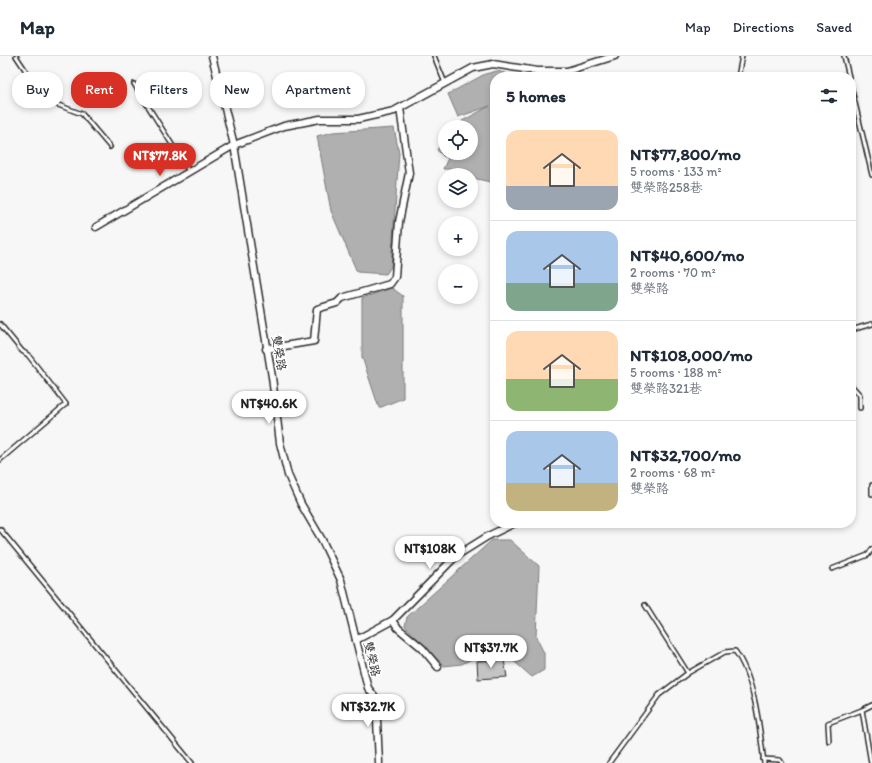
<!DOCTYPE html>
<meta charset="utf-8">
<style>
:root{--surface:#fff;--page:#f6f6f7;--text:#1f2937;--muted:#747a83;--line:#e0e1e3;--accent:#d93025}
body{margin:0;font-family:Itim,"LXGW WenKai TC",sans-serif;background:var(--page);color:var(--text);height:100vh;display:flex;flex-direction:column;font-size:15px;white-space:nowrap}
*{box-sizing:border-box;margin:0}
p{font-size:13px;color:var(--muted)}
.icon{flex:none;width:22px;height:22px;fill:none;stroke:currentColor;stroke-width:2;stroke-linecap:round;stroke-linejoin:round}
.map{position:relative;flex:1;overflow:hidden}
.sheet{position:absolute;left:490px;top:16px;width:366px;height:456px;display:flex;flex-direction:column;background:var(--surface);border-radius:16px;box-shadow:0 2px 6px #0003}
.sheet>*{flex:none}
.hud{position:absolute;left:12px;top:16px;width:380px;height:36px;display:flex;gap:8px}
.tools{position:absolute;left:438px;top:64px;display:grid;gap:8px}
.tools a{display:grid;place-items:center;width:40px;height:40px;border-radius:50%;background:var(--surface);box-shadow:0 2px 6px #0003;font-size:20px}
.price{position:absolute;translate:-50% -34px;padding:0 9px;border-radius:14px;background:#fff;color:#222;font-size:13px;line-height:26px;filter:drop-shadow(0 1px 2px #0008)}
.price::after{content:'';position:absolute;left:50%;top:24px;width:12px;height:9px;margin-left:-6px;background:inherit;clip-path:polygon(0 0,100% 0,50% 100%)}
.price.selected{background:var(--accent);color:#fff}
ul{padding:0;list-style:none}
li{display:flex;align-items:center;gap:12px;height:100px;padding:0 16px}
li+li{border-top:1px solid var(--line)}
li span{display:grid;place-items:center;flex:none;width:112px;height:80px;border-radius:12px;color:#555}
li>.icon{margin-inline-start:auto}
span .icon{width:48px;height:48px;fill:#fffc;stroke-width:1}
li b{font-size:17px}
h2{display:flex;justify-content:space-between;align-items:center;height:48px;padding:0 16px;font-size:17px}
.tag{padding:0 14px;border-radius:16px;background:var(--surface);box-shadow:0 2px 6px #0003;font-size:14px;line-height:36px}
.tag.selected{background:var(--accent);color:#fff}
header{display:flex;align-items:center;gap:24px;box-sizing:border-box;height:56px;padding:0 20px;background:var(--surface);border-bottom:1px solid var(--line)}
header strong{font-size:19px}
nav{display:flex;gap:22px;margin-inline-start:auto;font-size:14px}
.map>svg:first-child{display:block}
</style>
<header>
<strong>Map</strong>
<nav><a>Map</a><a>Directions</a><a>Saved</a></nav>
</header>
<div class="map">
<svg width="872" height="707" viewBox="0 0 872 707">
<rect width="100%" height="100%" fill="#f7f7f7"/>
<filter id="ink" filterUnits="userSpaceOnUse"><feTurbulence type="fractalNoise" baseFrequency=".025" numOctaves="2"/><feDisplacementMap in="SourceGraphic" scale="8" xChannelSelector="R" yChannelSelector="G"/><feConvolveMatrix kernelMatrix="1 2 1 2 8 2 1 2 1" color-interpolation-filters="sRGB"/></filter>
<g filter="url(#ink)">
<!-- water -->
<g fill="#b0b0b0" stroke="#7b7b7b">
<path d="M 497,15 L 505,17 L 506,21 L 495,21 L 495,127 L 477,123 L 460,113 L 443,113 L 448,102 L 443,100 L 437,94 L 440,89 L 445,87 L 445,97 L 471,97 L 471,71 L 460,71 L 462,65 L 490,50 L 458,61 L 448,38 L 485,18 Z"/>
<path d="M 394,72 L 399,97 L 391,211 L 386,218 L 357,216 L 331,155 L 317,80 L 333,76 Z"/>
<path d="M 392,232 L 403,240 L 403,342 L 379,352 L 362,301 L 362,242 Z"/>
<path d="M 492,484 L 510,484 L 539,510 L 536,581 L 544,597 L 544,614 L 532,621 L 501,594 L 490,593 L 462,608 L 444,610 L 405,570 L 407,561 Z"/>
</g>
<!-- building -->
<path fill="#c4c4c4" stroke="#2b2b2b" d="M 504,604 L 507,621 L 478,623 L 477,605 Z"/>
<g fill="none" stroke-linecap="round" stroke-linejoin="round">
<!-- lane casing -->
<g stroke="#2b2b2b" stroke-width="6">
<g id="lane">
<path d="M 16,0 L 38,33 L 53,47 L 82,58 L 110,91"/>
<path d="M 434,0 L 445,27"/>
<path d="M 844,0 L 849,21"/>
<path d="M 738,21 L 742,0"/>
<path d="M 134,28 L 188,114"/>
<path d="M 851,30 L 872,119"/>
<path d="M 0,268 L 22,295 L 28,299 L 66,348 L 0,404"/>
<path d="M 851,274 L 872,268"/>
<path d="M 851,329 L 860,339 L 860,352"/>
<path d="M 872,429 L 872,438"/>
<path d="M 0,473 L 192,707"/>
<path d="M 832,513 L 868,499 L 872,493"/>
<path d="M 645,549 L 688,617"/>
<path d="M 829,685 L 828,667 L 862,654"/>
<path d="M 763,703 L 780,704 L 782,707"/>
<path d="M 609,707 L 659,639 L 688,617 L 725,596 L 735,595 C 755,622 760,674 764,707"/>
<path d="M 871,707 L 862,654 L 872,649"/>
</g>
</g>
<!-- street casing -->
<g stroke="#2b2b2b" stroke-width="9">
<g id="street">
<path d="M 212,0 L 234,89 L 272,321 L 280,387 L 288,419 L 301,448 L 322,484 L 341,524 L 368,632 L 376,642 L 379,707"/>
<path d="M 96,171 L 234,89 L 284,70 L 320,63 L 358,63 L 394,55 L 473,12 L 493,8 L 537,15 L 567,15 L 615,0"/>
<path d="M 266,293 L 314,285 L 317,253 L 337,247 L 342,242 L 390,228 L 395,221 L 399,166 L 409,117 L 400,52"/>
<path d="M 393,564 L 398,572 L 422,592 L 438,611"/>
<path d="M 356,584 L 393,564 L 456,500 L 488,480 L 515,467"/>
</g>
</g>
<!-- lane -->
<use href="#lane" stroke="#fff" stroke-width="3"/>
<!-- street -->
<use href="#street" stroke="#fff" stroke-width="6"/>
</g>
</g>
<g text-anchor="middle" stroke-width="3" stroke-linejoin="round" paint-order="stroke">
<!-- street labels -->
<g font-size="12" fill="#2b2b2b" stroke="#fff">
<text transform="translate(279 297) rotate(80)" y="4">雙榮路</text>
<text transform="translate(372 603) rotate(76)" y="4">雙榮路</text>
</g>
</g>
</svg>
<div class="tools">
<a><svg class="icon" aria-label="locate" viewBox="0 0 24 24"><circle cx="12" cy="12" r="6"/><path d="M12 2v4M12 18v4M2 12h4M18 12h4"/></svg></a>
<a><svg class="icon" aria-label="layers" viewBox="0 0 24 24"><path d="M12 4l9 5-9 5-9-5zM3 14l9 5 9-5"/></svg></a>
<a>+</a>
<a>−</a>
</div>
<b class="price selected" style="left:160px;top:121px">NT$77.8K</b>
<b class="price" style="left:269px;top:369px">NT$40.6K</b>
<b class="price" style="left:430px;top:514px">NT$108K</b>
<b class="price" style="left:491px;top:613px">NT$37.7K</b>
<b class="price" style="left:368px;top:672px">NT$32.7K</b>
<div class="hud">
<a class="tag">Buy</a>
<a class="tag selected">Rent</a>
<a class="tag">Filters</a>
<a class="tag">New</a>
<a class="tag">Apartment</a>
</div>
<section class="sheet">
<h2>5 homes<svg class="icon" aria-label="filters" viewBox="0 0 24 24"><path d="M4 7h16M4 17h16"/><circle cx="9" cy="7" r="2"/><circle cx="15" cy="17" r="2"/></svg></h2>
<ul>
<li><span style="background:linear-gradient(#ffd9b3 70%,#9aa5b1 0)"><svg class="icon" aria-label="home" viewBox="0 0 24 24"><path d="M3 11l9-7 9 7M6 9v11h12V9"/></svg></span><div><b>NT$77,800/mo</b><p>5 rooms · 133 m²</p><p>雙榮路258巷</p></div></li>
<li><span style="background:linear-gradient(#a9c7e8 65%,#7fa58c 0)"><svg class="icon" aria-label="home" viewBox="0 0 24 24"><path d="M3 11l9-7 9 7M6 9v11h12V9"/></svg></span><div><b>NT$40,600/mo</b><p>2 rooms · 70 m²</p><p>雙榮路</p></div></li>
<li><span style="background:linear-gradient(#ffd9b3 60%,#8fb573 0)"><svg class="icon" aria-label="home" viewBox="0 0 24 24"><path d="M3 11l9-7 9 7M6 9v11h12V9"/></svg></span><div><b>NT$108,000/mo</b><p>5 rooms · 188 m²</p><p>雙榮路321巷</p></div></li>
<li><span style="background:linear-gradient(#a9c7e8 65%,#c2b280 0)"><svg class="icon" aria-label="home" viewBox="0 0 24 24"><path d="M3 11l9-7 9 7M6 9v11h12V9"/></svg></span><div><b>NT$32,700/mo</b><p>2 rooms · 68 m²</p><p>雙榮路</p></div></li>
</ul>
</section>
</div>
